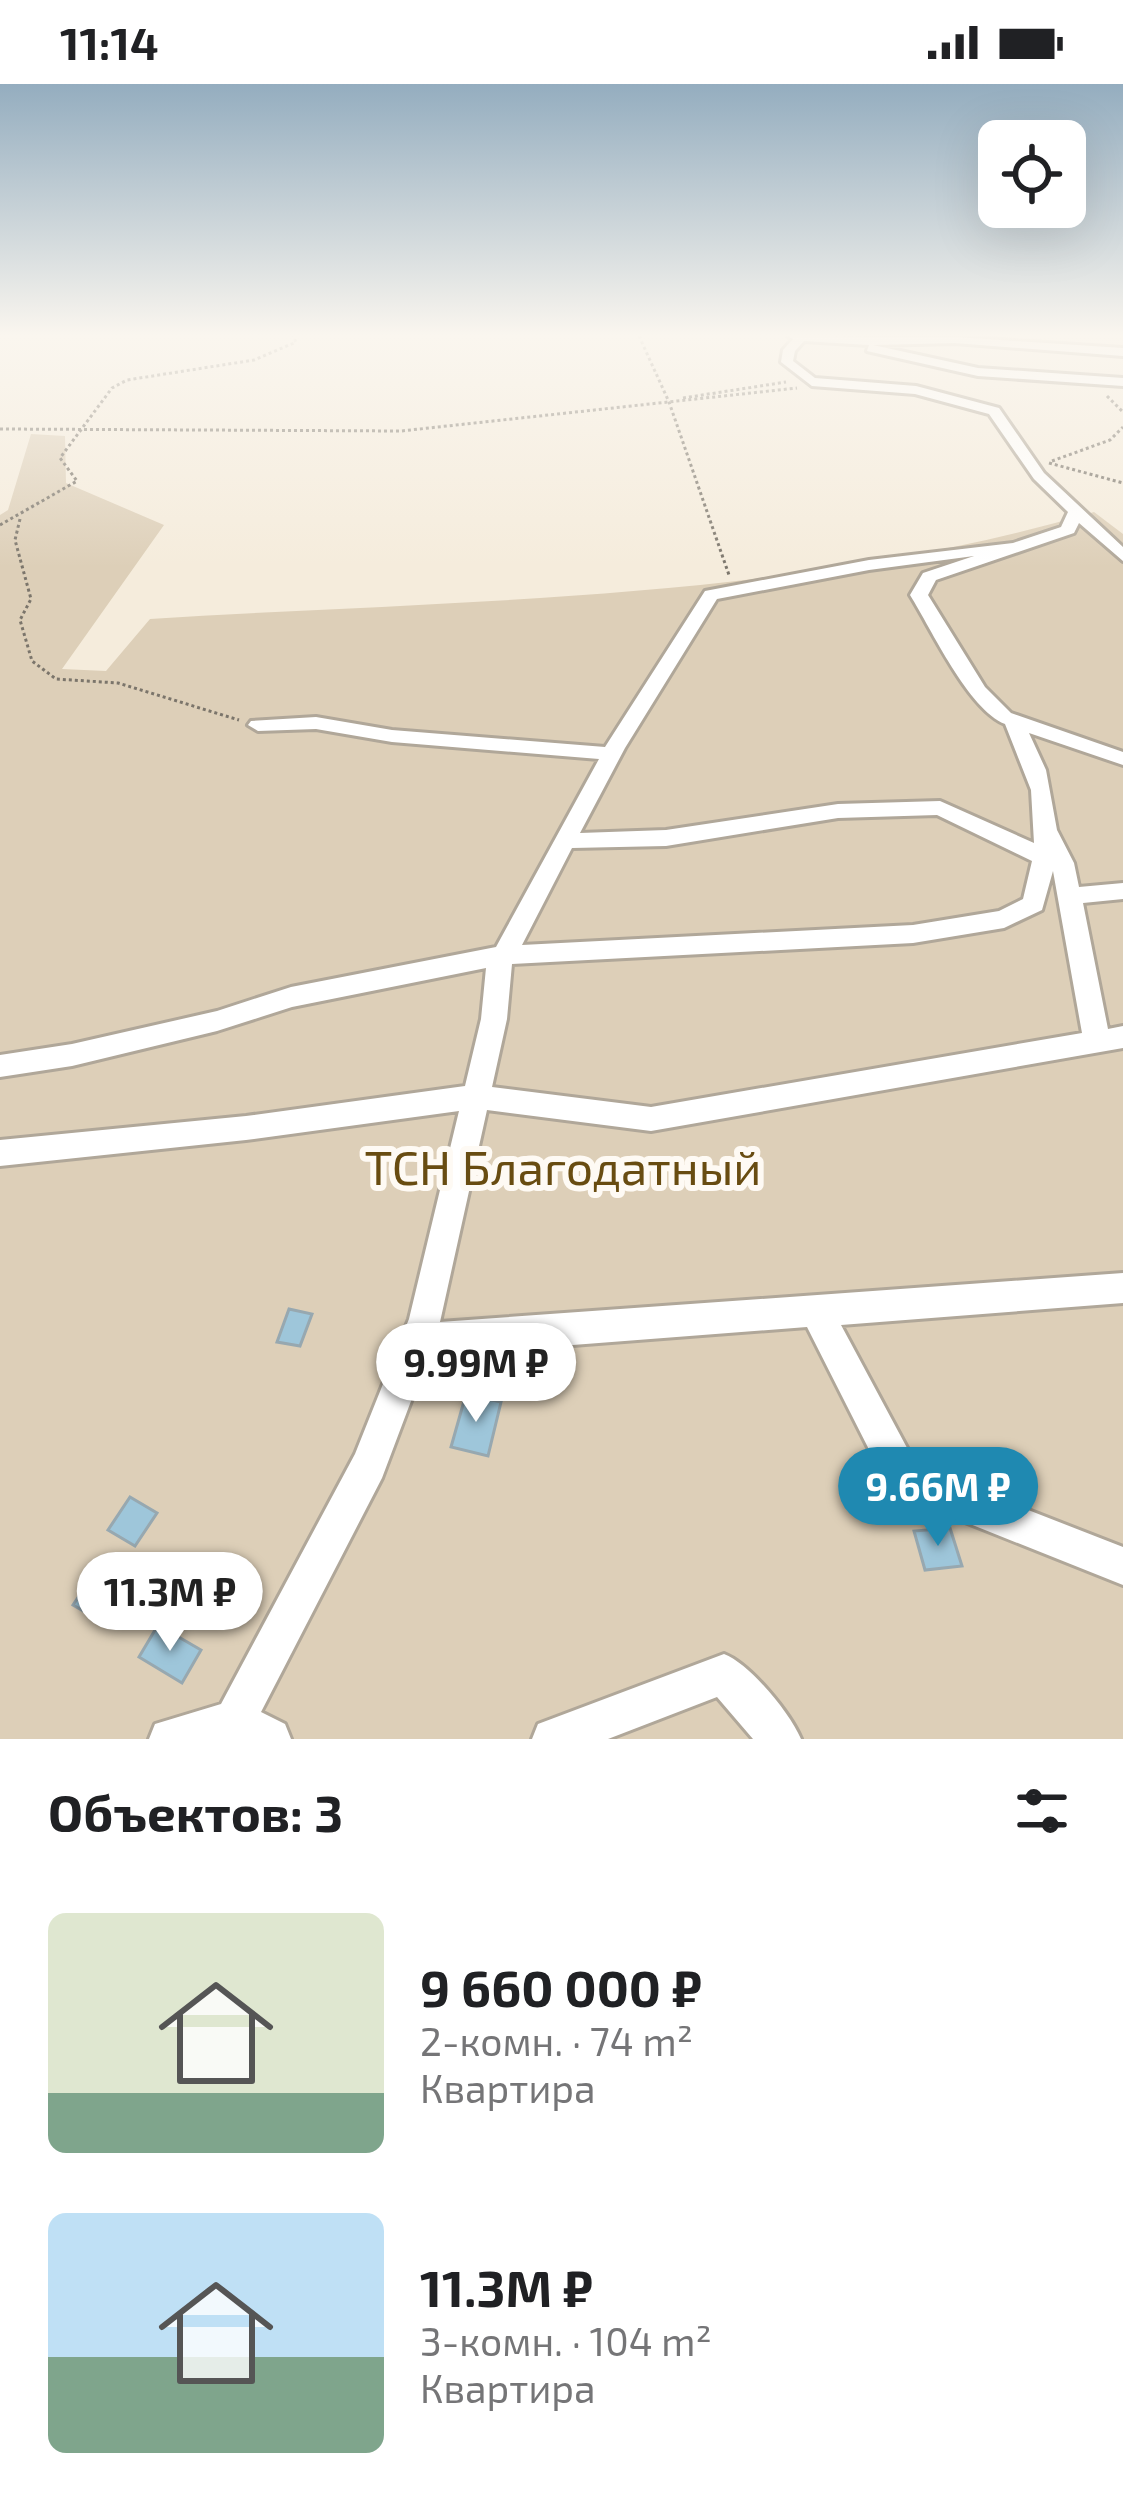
<!DOCTYPE html>
<html lang="ru">
<meta charset="utf-8">
<style>
:root{--surface:#fff;--page:#f2f2f2;--text:#202124;--muted:#757577;--accent:#1f89b1}
body{margin:0;font-family:"Exo 2",sans-serif;background:var(--page);color:var(--text);height:100vh;display:flex;flex-direction:column;font-size:45px;white-space:nowrap}
*{box-sizing:border-box;margin:0}
p{font-size:39px;color:var(--muted)}
.icon{flex:none;width:66px;height:66px;fill:none;stroke:currentColor;stroke-width:2;stroke-linecap:round;stroke-linejoin:round}
.map{position:relative;height:1655px;overflow:hidden}
.side{display:flex;flex-direction:column;background:var(--surface);flex:1}
.side>*{flex:none}
.controls{position:absolute;left:978px;top:36px;display:grid;gap:24px}
.controls a{display:grid;place-items:center;width:108px;height:108px;border-radius:18px;background:var(--surface);box-shadow:0 12px 48px #0002;font-size:60px}
.price{position:absolute;translate:-50% -102px;padding:0 27px;border-radius:42px;background:#fff;color:#222;font-size:39px;line-height:78px;filter:drop-shadow(0 3px 6px #0008)}
.price::after{content:'';position:absolute;left:50%;top:72px;width:36px;height:27px;margin-left:-18px;background:inherit;clip-path:polygon(0 0,100% 0,50% 100%)}
.price.on{background:var(--accent);color:#fff}
ul{padding:0;list-style:none}
li{display:flex;align-items:center;gap:36px;height:300px;padding:0 48px}
li span{display:grid;place-items:center;flex:none;width:336px;height:240px;border-radius:18px;color:#555}
li>.icon{margin-inline-start:auto}
span .icon{width:144px;height:144px;fill:#fffc;stroke-width:1}
li b{font-size:51px}
h2{display:flex;justify-content:space-between;align-items:center;height:144px;padding:0 48px;font-size:51px}
.status{display:flex;justify-content:space-between;align-items:center;height:84px;padding:0 60px;background:var(--surface);direction:ltr}
.status svg{height:33px;fill:currentColor}
.map>svg:first-child{display:block}
</style>
<div class="status"><b>11:14</b><svg viewBox="0 0 49 12"><path d="M0 12V9h3v3zM5 12V6h3v6zM10 12V3h3v9zM15 12V0h3v12zM26 1h20v11H26zM47 4h2v5h-2z"/></svg></div>
<div class="map">
<svg width="1123" height="1655" viewBox="0 0 1123 1655">
<rect width="100%" height="100%" fill="#f5ecdc"/>
<!-- green -->
<path fill="#ddcfb8" d="M 31,350 L 65,352 L 66,399 L 164,441 L 62,585 L 106,587 L 150,535 C 465,515 789,518 1094,428 L 1123,450 L 1123,1655 L 0,1655 L 0,431 L 8,426 Z"/>
<!-- building -->
<g fill="#9ec6da" stroke="#97a8b0" stroke-width="3">
<path d="M 289,1225 L 312,1230 L 300,1262 L 277,1258 Z"/>
<path d="M 466,1310 L 501,1318 L 488,1372 L 451,1363 Z"/>
<path d="M 130,1413 L 157,1429 L 135,1462 L 108,1446 Z"/>
<path d="M 950,1444 L 962,1482 L 925,1486 L 914,1447 Z"/>
<path d="M 97,1485 L 127,1502 L 104,1539 L 73,1521 Z"/>
<path d="M 158,1541 L 201,1566 L 182,1599 L 139,1573 Z"/>
</g>
<g fill="none" stroke-linecap="round" stroke-linejoin="round">
<!-- minor casing -->
<g stroke="#b0a799" stroke-width="6">
<g id="minor">
<path d="M 788,252 L 955,253 L 1123,264 L 1123,272 L 955,259 L 873,261 L 978,284 L 1123,294 L 1123,302 L 978,292 L 867,267 L 869,261 L 804,257 L 795,267 L 793,277 L 815,294 L 916,302 L 999,324 L 1044,389 L 1123,463 L 1123,477 L 1079,439 L 1074,449 L 936,496 L 928,511 L 985,603 L 1011,629 L 1123,668 L 1123,681 L 1029,649 L 1046,686 L 1057,746 L 1074,779 L 1079,803 L 1123,799 L 1123,815 L 1083,819 L 1108,945 L 1123,942 L 1123,964 L 651,1047 L 487,1026 L 440,1238 L 1123,1189 L 1123,1219 L 841,1241 L 913,1375 L 982,1408 L 1123,1463 L 1123,1501 L 960,1436 L 887,1401 L 807,1243 L 428,1272 L 382,1394 L 261,1628 L 285,1640 L 291,1655 L 149,1655 L 155,1640 L 221,1620 L 355,1370 L 409,1235 L 459,1027 L 246,1056 L 0,1082 L 0,1056 L 246,1032 L 465,1002 L 481,935 L 486,884 L 292,923 L 217,947 L 72,982 L 0,993 L 0,971 L 72,960 L 217,927 L 291,903 L 496,863 L 599,675 L 392,658 L 316,645 L 258,647 L 248,641 L 251,637 L 316,633 L 392,646 L 605,663 L 705,507 L 869,476 L 1013,459 L 1061,443 L 1068,428 L 1034,395 L 989,330 L 915,310 L 812,302 L 781,278 L 783,266 L 793,255 ZM 974,472 L 923,489 L 910,511 C 932,546 968,625 1005,640 L 1031,706 L 1034,759 L 940,717 L 838,720 L 666,746 L 580,749 L 625,664 L 717,515 L 869,486 ZM 937,731 L 1032,777 L 1023,815 L 999,827 L 913,841 L 522,861 L 572,764 L 666,762 L 838,734 ZM 1053,787 L 1082,949 L 651,1023 L 492,1003 L 507,935 L 512,880 L 913,859 L 1004,844 L 1042,826 Z"/>
<path d="M 724,1570 C 750,1580 790,1629 801,1655 L 753,1655 L 717,1613 L 608,1655 L 532,1655 L 538,1640 Z"/>
</g>
</g>
<!-- path -->
<g stroke="#7b756b" stroke-width="3" stroke-dasharray="3 3" stroke-linecap="butt">
<path d="M 639,252 L 669,318 L 729,491"/>
<path d="M 1107,312 L 1123,328"/>
<path d="M 683,314 L 786,298"/>
<path d="M 0,345 L 401,347 L 797,304"/>
<path d="M 1052,377 L 1110,356 L 1123,343"/>
<path d="M 1049,379 L 1123,399"/>
<path d="M 20,435 L 15,456 L 31,515 L 20,536 L 32,577 L 56,595 L 118,599 L 239,636"/>
<path d="M 0,441 L 77,397 L 60,374 L 112,304 L 127,296 L 254,276 L 296,258 L 293,252"/>
</g>
<!-- minor -->
<use href="#minor" fill="#fff" fill-rule="evenodd"/>
</g>
<!-- sky -->
<linearGradient id="sky" x2="0" y2="1"><stop stop-color="#94adbf"/><stop offset="0.52" stop-color="#faf6ef"/><stop offset="1" stop-color="#faf6ef" stop-opacity="0"/></linearGradient>
<rect width="1123" height="483" fill="url(#sky)"/>
<g text-anchor="middle" stroke-width="12" stroke-linejoin="round" paint-order="stroke">
<!-- near-park labels -->
<g font-size="48" fill="#684c11" stroke="#fefaf4">
<text x="563" y="1101">ТСН Благодатный</text>
</g>
</g>
</svg>
<div class="controls">
<a><svg class="icon" aria-label="locate" viewBox="0 0 24 24"><circle cx="12" cy="12" r="6"/><path d="M12 2v4M12 18v4M2 12h4M18 12h4"/></svg></a>
</div>
<b class="price" style="left:476px;top:1341px">9.99M ₽</b>
<b class="price on" style="left:938px;top:1465px">9.66M ₽</b>
<b class="price" style="left:170px;top:1570px">11.3M ₽</b>
</div>
<section class="side">
<h2>Объектов: 3<svg class="icon" aria-label="filters" viewBox="0 0 24 24"><path d="M4 7h16M4 17h16"/><circle cx="9" cy="7" r="2"/><circle cx="15" cy="17" r="2"/></svg></h2>
<ul>
<li><span style="background:linear-gradient(#dfe7d0 75%,#7fa58c 0)"><svg class="icon" aria-label="home" viewBox="0 0 24 24"><path d="M3 11l9-7 9 7M6 9v11h12V9"/></svg></span><div><b>9 660 000 ₽</b><p>2-комн. · 74 m²</p><p>Квартира</p></div></li>
<li><span style="background:linear-gradient(#bfe0f5 60%,#7fa58c 0)"><svg class="icon" aria-label="home" viewBox="0 0 24 24"><path d="M3 11l9-7 9 7M6 9v11h12V9"/></svg></span><div><b>11.3M ₽</b><p>3-комн. · 104 m²</p><p>Квартира</p></div></li>
</ul>
</section>
